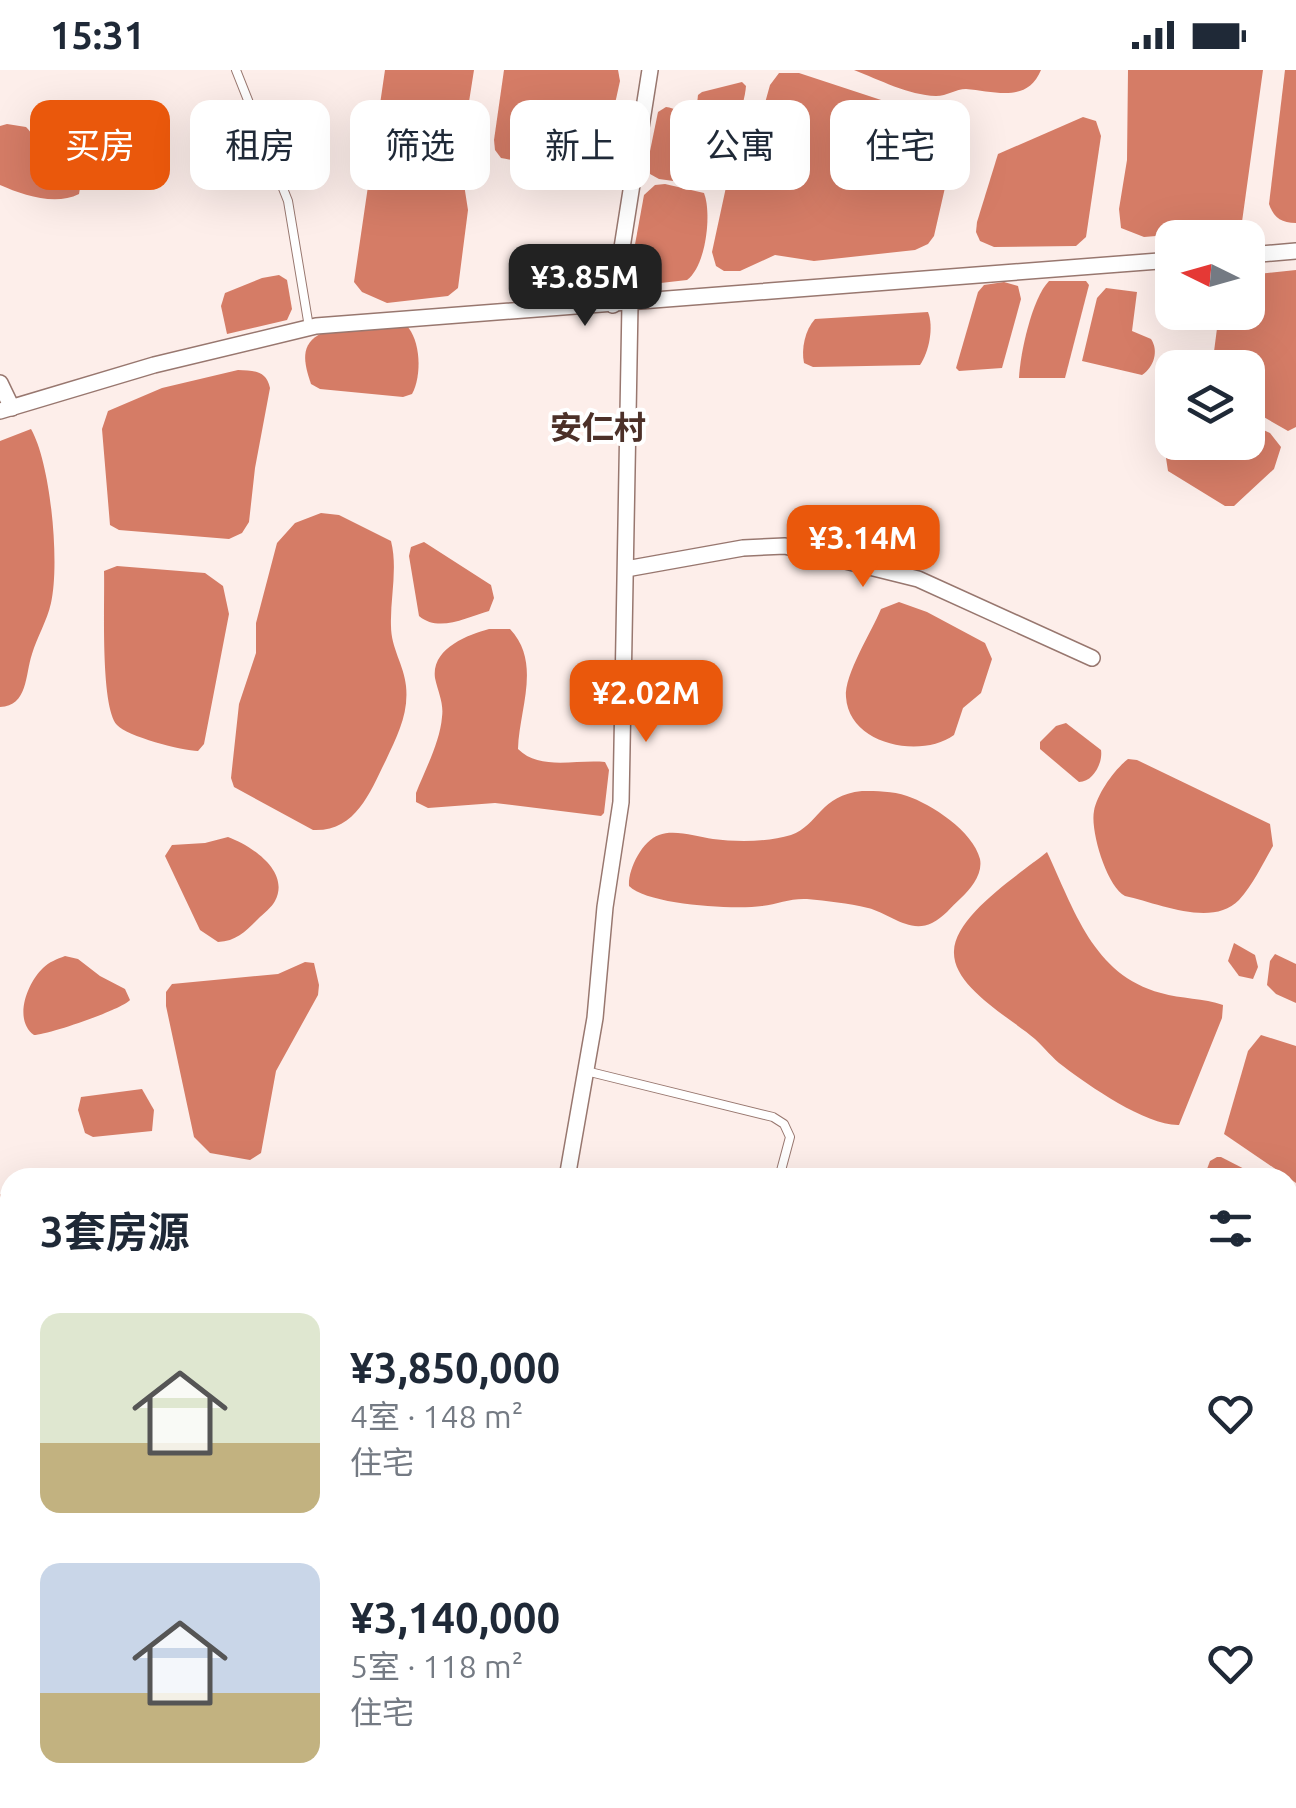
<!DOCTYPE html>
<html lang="zh">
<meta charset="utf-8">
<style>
:root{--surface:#fff;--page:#f2f2f3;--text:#1f2937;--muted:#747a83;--accent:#ea580c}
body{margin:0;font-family:Ubuntu,"Noto Sans SC",sans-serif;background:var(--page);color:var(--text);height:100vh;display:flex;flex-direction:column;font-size:38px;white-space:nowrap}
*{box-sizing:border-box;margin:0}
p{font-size:32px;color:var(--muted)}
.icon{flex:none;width:55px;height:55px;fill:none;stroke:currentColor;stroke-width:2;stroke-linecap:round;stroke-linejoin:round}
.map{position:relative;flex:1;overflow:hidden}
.panel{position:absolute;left:0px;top:1098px;width:1298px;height:642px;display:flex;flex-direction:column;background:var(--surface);border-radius:30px 30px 0 0;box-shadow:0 10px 40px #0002}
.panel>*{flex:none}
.hud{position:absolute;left:30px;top:30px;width:1238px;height:90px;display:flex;gap:20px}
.needle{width:65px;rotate:275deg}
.tools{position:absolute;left:1155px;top:150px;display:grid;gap:20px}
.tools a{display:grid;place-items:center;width:110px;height:110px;border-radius:20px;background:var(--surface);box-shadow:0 10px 40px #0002;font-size:50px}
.price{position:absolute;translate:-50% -85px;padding:0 22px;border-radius:20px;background:var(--accent);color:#fff;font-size:32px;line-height:65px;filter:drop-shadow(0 2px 5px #0008)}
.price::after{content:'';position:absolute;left:50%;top:60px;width:30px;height:22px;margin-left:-15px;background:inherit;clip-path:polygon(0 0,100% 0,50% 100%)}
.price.active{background:#222;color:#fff}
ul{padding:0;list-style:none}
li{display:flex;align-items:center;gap:30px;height:250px;padding:0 40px}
li span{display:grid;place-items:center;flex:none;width:280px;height:200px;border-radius:20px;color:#555}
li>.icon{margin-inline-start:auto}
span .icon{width:120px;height:120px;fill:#fffc;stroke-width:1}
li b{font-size:42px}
h2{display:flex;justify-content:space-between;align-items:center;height:120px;padding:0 40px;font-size:42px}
.pill{padding:0 35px;border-radius:20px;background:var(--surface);box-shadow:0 10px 40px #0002;font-size:35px;line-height:90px}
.pill.active{background:var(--accent);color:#fff}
.status{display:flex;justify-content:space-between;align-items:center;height:70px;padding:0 50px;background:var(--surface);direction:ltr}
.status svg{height:28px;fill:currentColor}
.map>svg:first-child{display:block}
</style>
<div class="status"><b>15:31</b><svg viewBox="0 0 49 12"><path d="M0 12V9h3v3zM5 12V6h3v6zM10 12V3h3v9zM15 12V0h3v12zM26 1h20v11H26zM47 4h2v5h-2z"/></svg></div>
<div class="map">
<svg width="1296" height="1738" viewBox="0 0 1296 1738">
<rect width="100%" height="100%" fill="#fdeeea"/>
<!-- water -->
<g fill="#d57c66">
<path d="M 385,0 L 474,0 L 460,89 L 468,140 L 458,218 L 448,226 L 387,233 L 362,222 L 354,212 Z"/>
<path d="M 504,0 L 618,0 L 620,11 L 605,79 C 580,101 532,94 501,88 L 495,80 L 494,70 Z"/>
<path d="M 854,0 L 1041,0 C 1027,34 994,21 966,19 C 956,19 947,26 936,26 C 908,25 880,10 854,0 Z"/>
<path d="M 1128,0 L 1263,0 L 1241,159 L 1144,167 L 1121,158 L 1119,139 L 1127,90 Z"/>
<path d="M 1285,0 L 1296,0 L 1296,153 C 1281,153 1274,148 1269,134 Z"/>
<path d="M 779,3 L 799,3 L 945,51 L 955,68 L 954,78 L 934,166 L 928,174 L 915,180 L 814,191 L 775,185 L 740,201 L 724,201 L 716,196 L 712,182 L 731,94 L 760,51 L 770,15 Z"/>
<path d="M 742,12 L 746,16 C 745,27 742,42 732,49 L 723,49 L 697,34 L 698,25 L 702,22 Z"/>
<path d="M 666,37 C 700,42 740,88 702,115 L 659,109 L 650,104 L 649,86 L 658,42 Z"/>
<path d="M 1083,47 L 1096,51 L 1101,66 L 1086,167 L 1076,176 L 994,177 L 980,171 L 976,162 L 977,152 L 998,84 Z"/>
<path d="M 7,54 L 26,57 C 32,63 36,70 43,75 C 61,89 86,96 79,124 C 55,136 23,125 0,115 L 0,56 Z"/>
<path d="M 665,114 L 704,123 C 712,144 706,196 687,210 L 643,215 L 634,212 L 630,202 L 644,125 L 655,115 Z"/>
<path d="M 1296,200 L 1296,357 L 1288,361 L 1248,338 L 1248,298 L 1212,297 L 1219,243 L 1248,242 L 1248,205 Z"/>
<path d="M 279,205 L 287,210 L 292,239 L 287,250 L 227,264 L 221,236 L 225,223 L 262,208 Z"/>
<path d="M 1049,211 L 1086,211 L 1089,215 L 1065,308 L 1019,308 C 1020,284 1032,228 1049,211 Z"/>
<path d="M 1004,212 L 1018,216 L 1021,229 L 1002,298 L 959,301 L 956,298 L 978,222 L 984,215 Z"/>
<path d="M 1106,218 L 1137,222 L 1132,261 L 1151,269 C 1159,281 1154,297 1142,305 L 1082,291 L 1097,228 Z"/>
<path d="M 928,242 C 934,257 929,282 920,295 L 813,297 L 804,293 C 801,279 805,260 815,249 Z"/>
<path d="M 406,255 C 421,270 422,306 412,324 L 403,327 L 320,319 L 311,314 C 304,293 299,274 322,263 Z"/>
<path d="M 238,300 C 254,301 266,300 270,318 L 255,398 L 249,452 L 242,463 L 229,469 L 119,460 L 110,455 L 102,359 L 108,341 L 162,318 Z"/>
<path d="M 1248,353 L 1270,363 L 1281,377 L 1274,399 L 1234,436 L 1225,436 L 1168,401 L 1166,388 L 1174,373 L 1248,372 Z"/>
<path d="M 31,359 C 51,394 60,494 51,533 C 47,551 37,567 32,584 C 25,605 28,636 0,637 L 0,371 Z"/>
<path d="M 321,443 L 339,445 L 391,471 C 398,499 390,528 391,556 C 391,578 404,595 406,616 C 409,644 397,666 386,690 C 370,722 356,762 313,760 L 234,717 L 231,708 L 239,634 L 256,583 L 256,553 L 277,473 L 295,453 Z"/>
<path d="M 424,472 L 491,515 L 494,528 L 489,541 C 467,547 439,563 419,546 L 409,486 L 411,477 Z"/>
<path d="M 117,496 L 205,503 L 223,516 L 229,544 L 204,674 L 198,681 C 183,681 126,666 117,655 C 100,636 105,530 104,501 Z"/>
<path d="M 899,532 L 927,542 L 985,573 L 992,589 L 981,623 L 963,638 L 954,665 C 921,689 849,675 846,627 C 844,605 872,561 881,539 Z"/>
<path d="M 489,559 L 510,559 C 542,593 519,639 518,679 C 540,701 576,689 605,692 L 609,700 L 604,743 L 601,746 L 495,733 L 428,738 L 416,732 L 416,723 C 425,700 440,672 442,647 C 444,633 438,622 435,608 C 431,579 467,565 489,559 Z"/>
<path d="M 1066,653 L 1101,680 C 1103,693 1093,712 1079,712 L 1040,679 L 1040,672 L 1056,656 Z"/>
<path d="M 1128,689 L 1137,690 L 1270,754 L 1273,776 C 1263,793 1253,815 1239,830 C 1212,858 1158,833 1125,826 C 1107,817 1090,761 1094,741 C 1097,724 1114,700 1128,689 Z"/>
<path d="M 862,721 C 877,721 892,721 907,726 C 931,734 973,761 980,789 C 983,804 971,819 961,828 C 952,836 943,848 932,853 C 909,864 889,843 868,838 C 848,833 827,831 807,829 C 791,828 778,834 762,836 C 735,840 648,835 629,816 C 628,799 642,771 659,765 C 675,759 697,767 713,769 C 737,772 768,772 791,765 C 819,755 820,725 862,721 Z"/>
<path d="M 228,767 C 250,775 291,801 275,831 C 272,837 263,844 258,849 C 246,861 237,871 218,872 L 200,860 L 165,786 L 172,775 L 205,773 Z"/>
<path d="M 1047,782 C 1074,839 1093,905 1161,923 C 1181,929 1204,928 1223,935 L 1222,948 L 1179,1055 C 1147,1056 1089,1016 1063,996 C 1052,988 1045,978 1035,969 C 1011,948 952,917 954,881 C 955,845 1020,804 1047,782 Z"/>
<path d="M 1234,873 L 1255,885 L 1258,897 L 1253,909 L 1239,906 L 1228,891 Z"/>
<path d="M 1275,884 L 1296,894 L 1296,933 L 1276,924 L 1267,915 L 1270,891 Z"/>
<path d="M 65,886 L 78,889 L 100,906 L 125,919 L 130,930 C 123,939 48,965 34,965 C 13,950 27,913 43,898 C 49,892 57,889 65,886 Z"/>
<path d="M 305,892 L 314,893 L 319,915 L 318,925 L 276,1001 L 261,1083 L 250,1090 L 210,1083 L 194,1067 L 166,936 L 166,922 L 172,914 L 278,904 Z"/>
<path d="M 1261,965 L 1296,976 L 1296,1113 L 1224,1064 L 1248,981 Z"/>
<path d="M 142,1019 L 154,1040 L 152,1061 L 93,1067 L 85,1063 L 78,1040 L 81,1027 Z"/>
<path d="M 1217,1087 L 1221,1087 L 1260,1107 L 1204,1107 L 1210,1091 Z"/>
<path d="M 0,1124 L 10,1128 L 10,1208 L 0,1208 Z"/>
<path d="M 1288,1124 L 1296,1129 L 1296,1188 L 1288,1179 Z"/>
<path d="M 1296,1257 L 1296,1378 L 1288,1377 L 1288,1263 Z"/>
<path d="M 1288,1459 L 1296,1460 L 1296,1554 L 1288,1553 Z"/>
<path d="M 502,1730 L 692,1730 L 676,1738 L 504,1738 Z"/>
</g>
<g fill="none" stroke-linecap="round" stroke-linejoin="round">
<!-- service casing -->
<g stroke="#98776f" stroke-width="10">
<g id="service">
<path d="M 236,0 L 288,131 L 309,257"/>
<path d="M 586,1001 L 773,1047 L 784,1054 L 790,1067 L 779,1108"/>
<path d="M 0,1288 L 10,1290"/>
</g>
</g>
<!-- minor casing -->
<g stroke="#98776f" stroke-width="18">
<g id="minor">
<path d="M 1248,185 L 1296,181"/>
<path d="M 613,235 L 650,0"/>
<path d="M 0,313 L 12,338"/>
<path d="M 0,341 L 154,295 L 316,256 L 1172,190"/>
<path d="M 626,499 L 743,478 L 785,476 L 918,509 L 1092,588"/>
<path d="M 567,1108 L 595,948 L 605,837 L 621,732 L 630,234"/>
<path d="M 0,1472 L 10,1316"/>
<path d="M 410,1738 L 412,1730"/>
</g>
</g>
<!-- service -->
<use href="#service" stroke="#fff" stroke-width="8"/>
<!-- minor -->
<use href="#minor" stroke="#fff" stroke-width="15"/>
</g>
<g text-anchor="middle" stroke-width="8" stroke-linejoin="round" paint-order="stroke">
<!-- quarter labels -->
<g font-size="32" font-weight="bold" fill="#4c3028" stroke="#fff">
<text x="598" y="369">安仁村</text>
</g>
</g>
</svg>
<div class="tools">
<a><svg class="needle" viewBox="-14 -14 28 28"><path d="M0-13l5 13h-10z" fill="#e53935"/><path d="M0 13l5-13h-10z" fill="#747a83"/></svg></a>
<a><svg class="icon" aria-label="layers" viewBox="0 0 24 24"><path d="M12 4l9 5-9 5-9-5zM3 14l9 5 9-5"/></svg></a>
</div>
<b class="price active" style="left:585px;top:259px">¥3.85M</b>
<b class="price" style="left:863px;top:520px">¥3.14M</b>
<b class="price" style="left:646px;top:675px">¥2.02M</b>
<div class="hud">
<a class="pill active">买房</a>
<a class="pill">租房</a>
<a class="pill">筛选</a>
<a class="pill">新上</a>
<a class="pill">公寓</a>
<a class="pill">住宅</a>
</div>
<section class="panel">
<h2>3套房源<svg class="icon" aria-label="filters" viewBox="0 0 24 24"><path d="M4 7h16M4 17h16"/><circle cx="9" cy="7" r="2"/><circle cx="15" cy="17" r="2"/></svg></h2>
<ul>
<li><span style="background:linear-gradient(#dfe7d0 65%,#c2b280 0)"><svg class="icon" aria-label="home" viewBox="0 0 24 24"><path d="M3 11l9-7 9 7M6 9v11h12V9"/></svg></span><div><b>¥3,850,000</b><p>4室 · 148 m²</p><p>住宅</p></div><svg class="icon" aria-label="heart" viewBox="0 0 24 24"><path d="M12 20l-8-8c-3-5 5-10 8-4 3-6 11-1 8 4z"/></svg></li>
<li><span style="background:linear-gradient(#c9d6e8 65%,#c2b280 0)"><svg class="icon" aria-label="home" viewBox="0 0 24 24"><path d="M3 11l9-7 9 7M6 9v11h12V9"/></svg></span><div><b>¥3,140,000</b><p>5室 · 118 m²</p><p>住宅</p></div><svg class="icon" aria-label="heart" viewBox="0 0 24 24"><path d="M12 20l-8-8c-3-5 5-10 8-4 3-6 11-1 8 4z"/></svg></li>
</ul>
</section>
</div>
